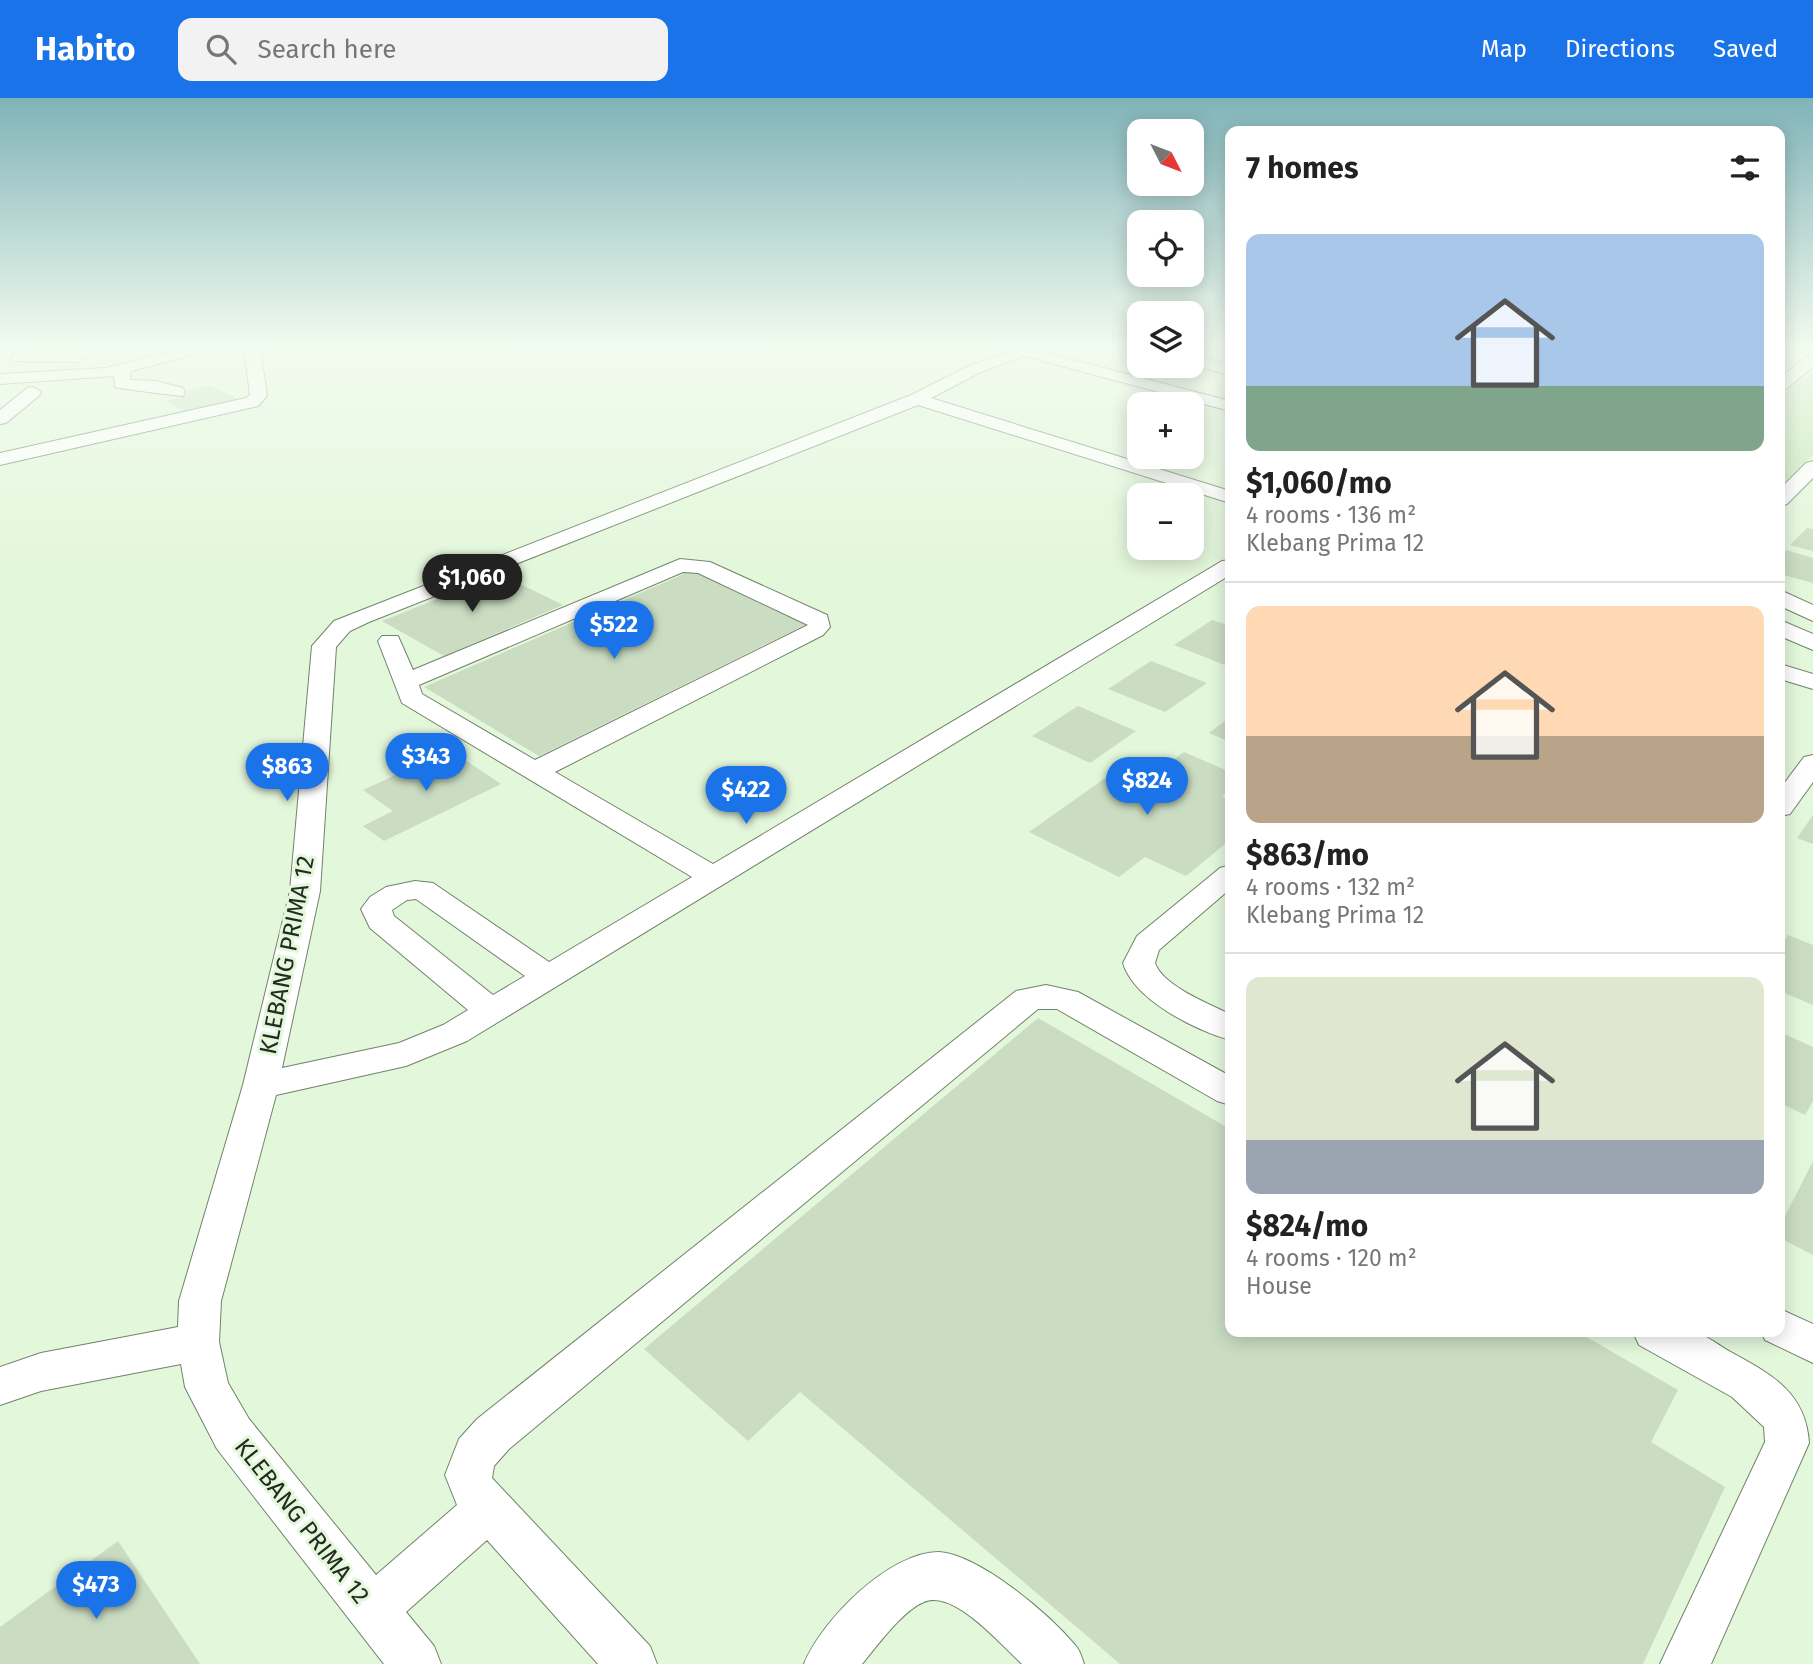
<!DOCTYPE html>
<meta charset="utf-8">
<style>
:root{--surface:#fff;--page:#f2f2f2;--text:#222;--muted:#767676;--line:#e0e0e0;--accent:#1a73e8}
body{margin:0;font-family:"Fira Sans",sans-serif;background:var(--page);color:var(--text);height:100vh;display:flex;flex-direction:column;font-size:26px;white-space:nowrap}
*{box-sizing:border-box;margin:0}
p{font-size:23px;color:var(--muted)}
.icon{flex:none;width:38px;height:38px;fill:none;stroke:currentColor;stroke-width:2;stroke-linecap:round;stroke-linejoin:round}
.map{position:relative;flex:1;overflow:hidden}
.drawer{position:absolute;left:1225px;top:28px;width:560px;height:1211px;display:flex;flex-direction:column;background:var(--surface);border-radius:14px;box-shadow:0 4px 18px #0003}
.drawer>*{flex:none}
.needle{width:46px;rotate:132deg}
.buttons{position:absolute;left:1127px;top:21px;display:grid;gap:14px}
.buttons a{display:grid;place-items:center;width:77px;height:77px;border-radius:14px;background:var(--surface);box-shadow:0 4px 18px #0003;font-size:35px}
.price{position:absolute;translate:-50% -60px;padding:0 16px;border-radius:24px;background:var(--accent);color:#fff;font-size:23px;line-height:46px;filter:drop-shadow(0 2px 4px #0008)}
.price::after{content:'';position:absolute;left:50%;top:42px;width:21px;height:16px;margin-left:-10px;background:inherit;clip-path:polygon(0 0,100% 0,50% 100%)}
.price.selected{background:#222;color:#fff}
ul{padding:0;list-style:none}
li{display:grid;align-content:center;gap:14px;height:371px;padding:0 21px}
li+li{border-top:2px solid var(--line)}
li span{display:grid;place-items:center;height:217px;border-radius:14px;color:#555}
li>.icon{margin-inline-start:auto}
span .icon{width:126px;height:126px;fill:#fffc;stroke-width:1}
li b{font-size:30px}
h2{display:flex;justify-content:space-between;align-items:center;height:84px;padding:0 21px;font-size:30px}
header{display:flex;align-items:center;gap:42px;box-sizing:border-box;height:98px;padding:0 35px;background:var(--accent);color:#fff}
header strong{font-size:33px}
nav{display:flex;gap:38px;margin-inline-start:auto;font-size:24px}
.search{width:490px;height:63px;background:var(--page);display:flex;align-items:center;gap:18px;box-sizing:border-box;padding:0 24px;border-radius:14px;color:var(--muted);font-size:26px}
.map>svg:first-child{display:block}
</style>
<header>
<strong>Habito</strong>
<div class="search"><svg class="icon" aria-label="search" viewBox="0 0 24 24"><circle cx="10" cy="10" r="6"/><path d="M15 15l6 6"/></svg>Search here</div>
<nav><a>Map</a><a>Directions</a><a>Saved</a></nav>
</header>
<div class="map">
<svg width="1813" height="1566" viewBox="0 0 1813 1566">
<rect width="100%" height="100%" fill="#e3f7db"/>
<!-- green -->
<path fill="#c7e8ba" d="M 1813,273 L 1813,357 L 1780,389 L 1780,300 Z"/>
<!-- building -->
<g fill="#caddc2">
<path d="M 41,249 L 82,249 L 74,256 L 31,258 Z"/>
<path d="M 210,287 L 241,303 L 190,316 L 165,303 L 188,297 L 183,294 Z"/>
<path d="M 1807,430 L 1813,431 L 1813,453 L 1790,447 Z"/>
<path d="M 1786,452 L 1813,460 L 1813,485 L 1780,476 L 1780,459 Z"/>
<path d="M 693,472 L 809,525 L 539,658 L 424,589 Z"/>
<path d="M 500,476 L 563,507 L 444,558 L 382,523 Z"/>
<path d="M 1212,522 L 1230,528 L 1230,569 L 1174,547 Z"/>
<path d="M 1151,563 L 1207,585 L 1165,614 L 1108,591 Z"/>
<path d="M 1078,608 L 1136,633 L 1090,665 L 1032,638 Z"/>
<path d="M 1230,619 L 1230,644 L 1209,635 Z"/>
<path d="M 450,652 L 501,686 L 384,743 L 363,728 L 393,713 L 363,692 Z"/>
<path d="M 1184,654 L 1230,674 L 1230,692 L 1222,698 L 1230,702 L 1230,742 L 1186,778 L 1145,759 L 1119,779 L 1029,734 L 1135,659 L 1161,671 Z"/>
<path d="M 1813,717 L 1813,746 L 1797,740 Z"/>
<path d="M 1788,837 L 1813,847 L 1813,907 L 1780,893 L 1780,849 Z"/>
<path d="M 1038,920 L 1230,1031 L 1230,1234 L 1578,1234 L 1678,1292 L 1651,1344 L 1725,1389 L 1643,1566 L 1120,1566 L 800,1294 L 748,1343 L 644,1251 Z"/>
<path d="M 1780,934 L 1813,949 L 1813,1003 L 1805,1017 L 1780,1005 Z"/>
<path d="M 1813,1063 L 1813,1157 L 1780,1140 L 1780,1128 Z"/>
<path d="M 118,1443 L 200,1566 L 0,1566 L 0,1529 Z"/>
</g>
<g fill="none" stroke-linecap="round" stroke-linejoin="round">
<!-- minor casing -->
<g stroke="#71836a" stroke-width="2">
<g id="minor">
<path d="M 21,249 L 38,249 L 33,255 L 76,254 L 84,249 L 103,249 L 79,264 L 13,263 L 11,260 Z"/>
<path d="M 189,249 L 215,249 L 212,252 L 131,273 L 130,282 L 156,283 L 183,290 L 185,294 L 183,298 C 180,298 122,291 115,289 L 114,278 L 0,286 L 0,276 L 106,270 Z"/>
<path d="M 244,249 L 260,249 L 267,298 L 258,308 L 0,367 L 0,355 L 246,300 L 250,297 Z"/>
<path d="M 1008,249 L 1043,249 L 1039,253 L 1230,303 L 1230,313 L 1024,258 L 981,274 L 931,300 L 1230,393 L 1230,405 L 918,307 L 369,524 L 350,533 L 336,549 L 320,793 L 282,970 L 399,945 L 443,927 L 468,912 L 370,830 L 361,811 L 370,799 L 386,789 L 415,783 L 433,785 L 549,864 L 692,779 L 402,605 L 378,543 L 382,538 L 398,538 L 413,572 L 680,461 L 710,464 L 827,517 L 830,529 L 823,537 L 555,674 L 713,766 L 1222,463 L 1230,462 L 1230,477 L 467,943 L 406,968 L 276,997 L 221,1203 L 219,1244 L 228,1285 L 249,1321 L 376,1477 L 457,1407 L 445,1377 L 459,1341 L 477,1321 L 1016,893 L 1046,887 L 1078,894 L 1230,978 L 1230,1007 L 1217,1003 L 1057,911 L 1038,911 L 509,1351 L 494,1368 L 492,1380 L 650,1548 L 657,1566 L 598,1566 L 487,1442 L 406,1514 L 434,1548 L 441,1566 L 384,1566 L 217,1351 L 185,1289 L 181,1266 L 41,1293 L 0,1307 L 0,1269 L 41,1255 L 178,1229 L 179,1203 L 243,987 L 290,793 L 312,548 L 334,523 L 911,297 L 969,268 L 1008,254 ZM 683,474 L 698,475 L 808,527 L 535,662 L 422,596 L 419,587 ZM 416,801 L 525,878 L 493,897 L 394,818 L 392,812 L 407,802 Z"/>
<path d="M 1813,256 L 1813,269 L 1786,291 L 1780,293 L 1780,280 L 1807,258 Z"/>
<path d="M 1192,257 L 1230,267 L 1230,277 L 1192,267 Z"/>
<path d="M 33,289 L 41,294 L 39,298 L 6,325 L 0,326 L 0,312 L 27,290 Z"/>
<path d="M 1813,363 L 1813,380 L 1787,406 L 1780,408 L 1780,391 L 1806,365 Z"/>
<path d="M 1780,492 L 1813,507 L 1813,523 L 1780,508 Z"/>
<path d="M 1780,522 L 1813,536 L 1813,552 L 1780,538 Z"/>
<path d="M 1780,566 L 1813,576 L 1813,591 L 1780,581 Z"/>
<path d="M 1813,657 L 1813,684 L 1790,716 L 1780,718 L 1780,691 L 1804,659 Z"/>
<path d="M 1230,767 L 1230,791 L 1159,852 L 1155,865 C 1163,888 1209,906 1230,916 L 1230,942 C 1195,932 1134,902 1123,865 L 1137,838 L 1220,770 Z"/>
<path d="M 1780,1211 L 1813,1226 L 1813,1265 L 1765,1242 L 1761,1234 L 1780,1234 Z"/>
<path d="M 1633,1234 C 1651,1233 1676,1230 1693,1234 C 1705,1236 1717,1246 1727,1252 C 1769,1275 1806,1293 1809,1345 L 1711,1566 L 1660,1566 L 1765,1344 L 1764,1329 L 1732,1299 L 1639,1247 Z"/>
<path d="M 939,1454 C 980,1457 1049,1516 1075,1547 C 1080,1552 1082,1560 1084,1566 L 1022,1566 C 1001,1547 954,1491 924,1504 C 903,1512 877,1548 862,1566 L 804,1566 C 822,1522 889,1454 939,1454 Z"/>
</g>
</g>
<!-- minor -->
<use href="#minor" fill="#fff" fill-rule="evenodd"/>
</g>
<!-- sky -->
<linearGradient id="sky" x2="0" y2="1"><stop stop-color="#80b3b8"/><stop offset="0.53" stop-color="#f2fbef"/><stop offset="1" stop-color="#f2fbef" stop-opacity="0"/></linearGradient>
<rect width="1813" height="468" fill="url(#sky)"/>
<g text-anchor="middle" stroke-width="6" stroke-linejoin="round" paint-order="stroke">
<!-- street labels -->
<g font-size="24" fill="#232b20" stroke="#e3f7db">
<text transform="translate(287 857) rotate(-79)" y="8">KLEBANG PRIMA 12</text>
<text transform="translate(302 1423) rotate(52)" y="8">KLEBANG PRIMA 12</text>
</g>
</g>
</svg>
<div class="buttons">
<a><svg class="needle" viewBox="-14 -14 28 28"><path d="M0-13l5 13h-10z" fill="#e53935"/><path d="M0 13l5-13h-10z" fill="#767676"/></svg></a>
<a><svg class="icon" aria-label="locate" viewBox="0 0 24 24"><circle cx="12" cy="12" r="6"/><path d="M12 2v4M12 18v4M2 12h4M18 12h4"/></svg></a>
<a><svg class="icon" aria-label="layers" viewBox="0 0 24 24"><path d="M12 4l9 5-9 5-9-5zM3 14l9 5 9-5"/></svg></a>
<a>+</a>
<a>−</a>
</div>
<b class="price selected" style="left:472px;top:516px">$1,060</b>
<b class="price" style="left:614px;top:563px">$522</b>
<b class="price" style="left:426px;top:695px">$343</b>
<b class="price" style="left:287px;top:705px">$863</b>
<b class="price" style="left:1147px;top:719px">$824</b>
<b class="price" style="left:746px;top:728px">$422</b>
<b class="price" style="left:96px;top:1523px">$473</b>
<section class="drawer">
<h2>7 homes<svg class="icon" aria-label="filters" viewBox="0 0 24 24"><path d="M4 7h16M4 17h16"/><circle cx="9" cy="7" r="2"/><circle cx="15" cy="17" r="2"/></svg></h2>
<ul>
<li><span style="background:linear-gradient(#a9c7e8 70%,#7fa58c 0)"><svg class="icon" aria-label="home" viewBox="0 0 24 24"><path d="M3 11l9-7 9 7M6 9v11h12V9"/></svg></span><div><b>$1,060/mo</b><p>4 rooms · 136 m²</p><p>Klebang Prima 12</p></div></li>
<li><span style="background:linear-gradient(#ffd9b3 60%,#b9a48a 0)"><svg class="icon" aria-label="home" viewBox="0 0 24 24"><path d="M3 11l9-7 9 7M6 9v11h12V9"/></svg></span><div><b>$863/mo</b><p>4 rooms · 132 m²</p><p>Klebang Prima 12</p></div></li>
<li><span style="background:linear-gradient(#dfe7d0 75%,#9aa5b1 0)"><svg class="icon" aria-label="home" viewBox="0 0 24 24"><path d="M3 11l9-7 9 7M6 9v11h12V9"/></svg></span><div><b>$824/mo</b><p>4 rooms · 120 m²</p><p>House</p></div></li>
</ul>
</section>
</div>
